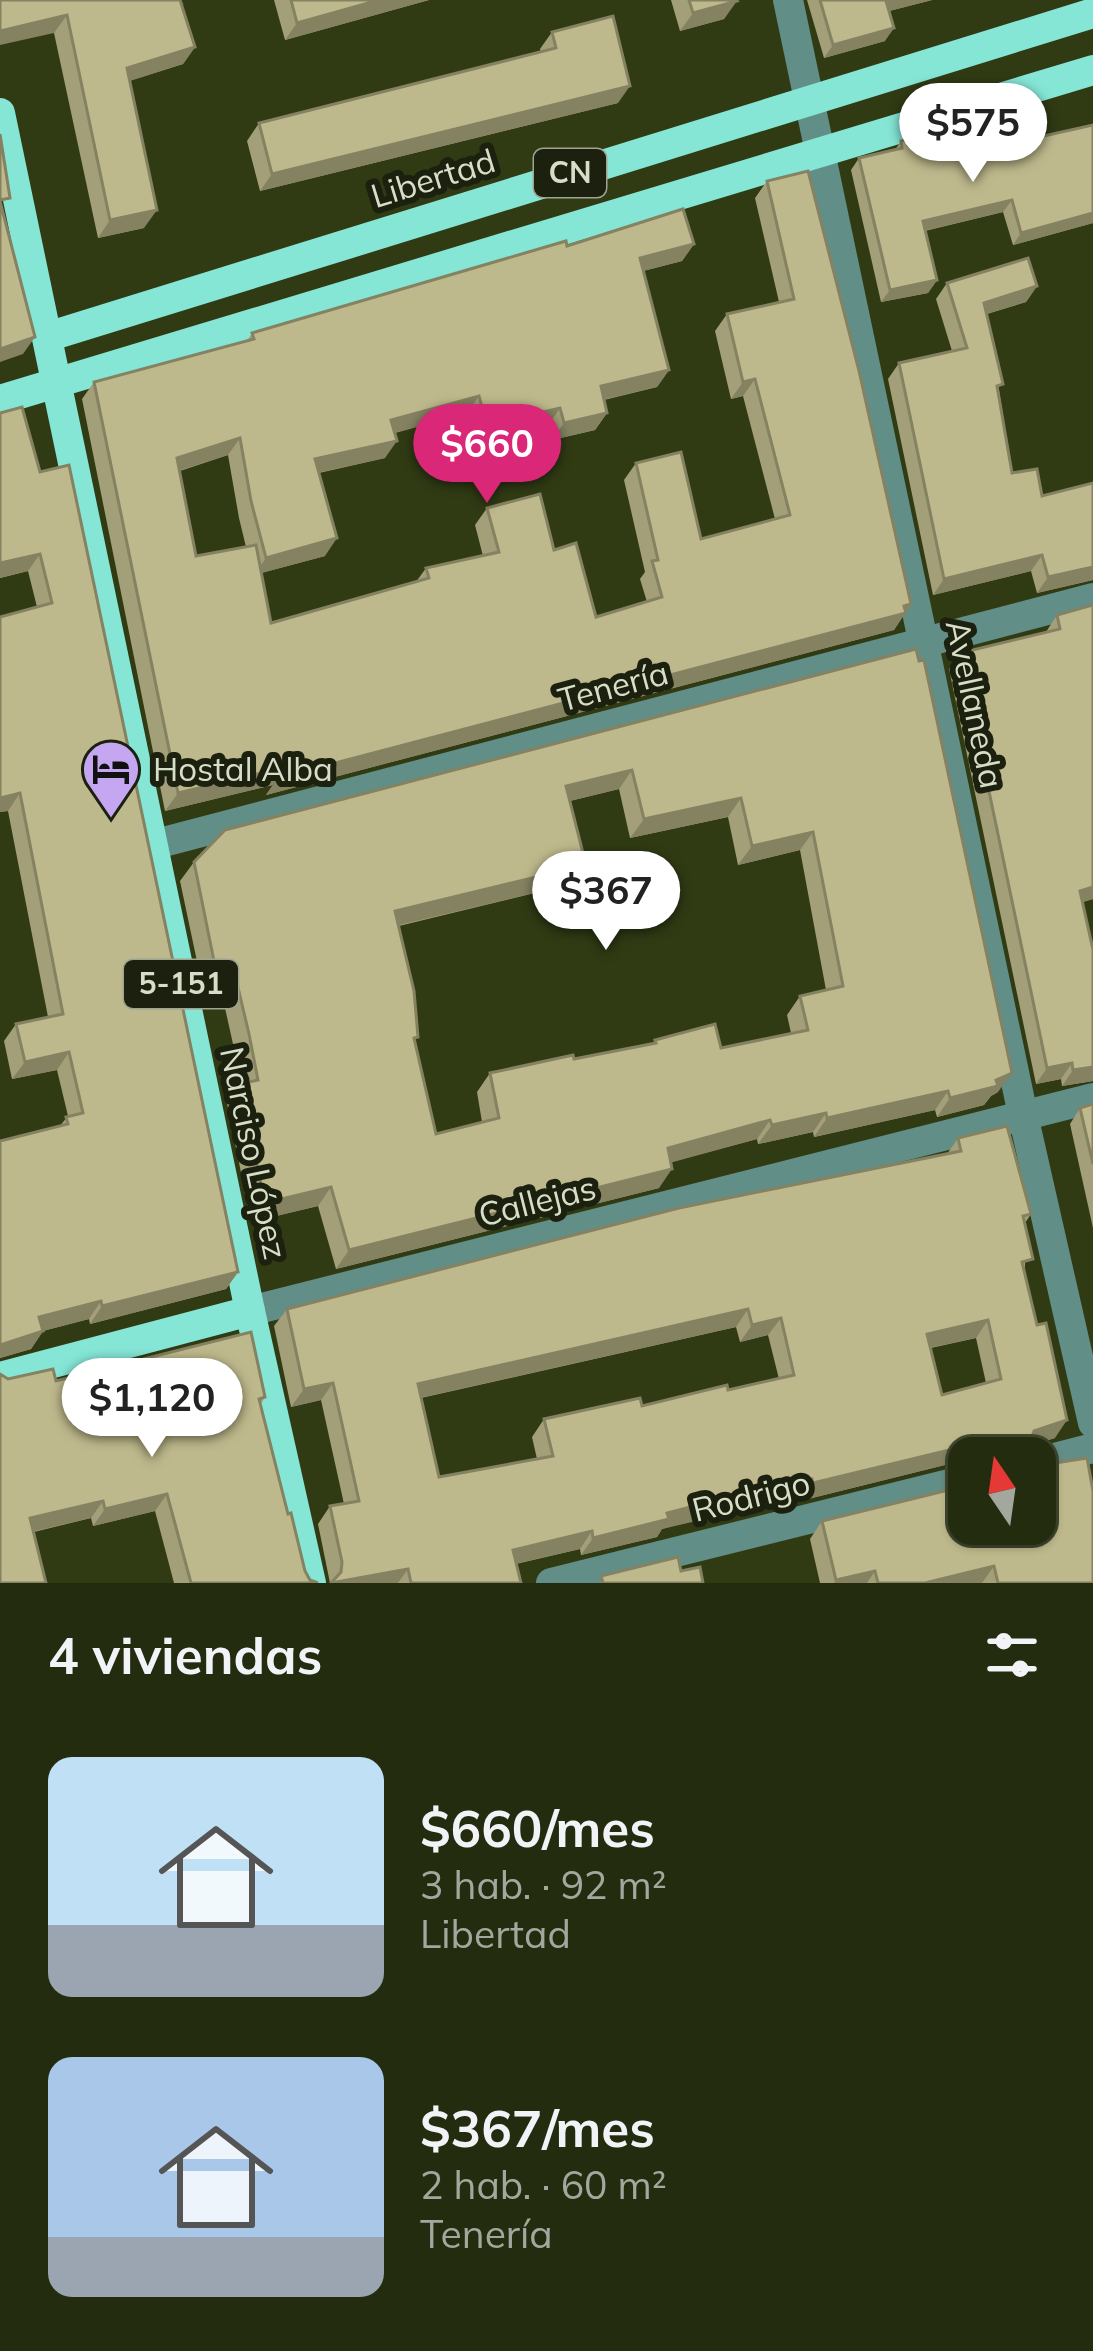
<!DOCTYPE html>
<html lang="es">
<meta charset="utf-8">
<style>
:root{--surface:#242c0f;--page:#30381d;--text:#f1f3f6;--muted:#a3a79e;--line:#41482f;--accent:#db2777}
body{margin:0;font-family:Mulish,sans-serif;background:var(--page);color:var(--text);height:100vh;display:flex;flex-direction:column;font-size:45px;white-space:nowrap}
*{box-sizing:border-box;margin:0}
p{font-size:39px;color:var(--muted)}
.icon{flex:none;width:66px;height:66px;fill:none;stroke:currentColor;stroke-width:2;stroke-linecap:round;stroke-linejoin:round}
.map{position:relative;height:1583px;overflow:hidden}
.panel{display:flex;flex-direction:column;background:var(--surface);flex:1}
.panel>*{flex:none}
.needle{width:78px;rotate:347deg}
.tools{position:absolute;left:948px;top:1437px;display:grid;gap:24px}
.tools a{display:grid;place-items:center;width:108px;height:108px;border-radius:24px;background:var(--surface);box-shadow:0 3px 9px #0004,0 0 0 3px var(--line);font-size:60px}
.price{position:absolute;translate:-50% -102px;padding:0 27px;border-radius:42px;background:#fff;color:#222;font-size:39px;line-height:78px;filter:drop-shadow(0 3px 6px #0008)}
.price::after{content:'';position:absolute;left:50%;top:72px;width:36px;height:27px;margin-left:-18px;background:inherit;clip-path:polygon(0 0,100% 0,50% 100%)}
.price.selected{background:var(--accent);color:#fff}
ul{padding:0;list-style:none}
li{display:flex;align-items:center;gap:36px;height:300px;padding:0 48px}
li span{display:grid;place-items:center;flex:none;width:336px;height:240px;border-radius:24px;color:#555}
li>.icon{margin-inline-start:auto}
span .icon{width:144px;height:144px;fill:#fffc;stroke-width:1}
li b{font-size:51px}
h2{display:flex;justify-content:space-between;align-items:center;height:144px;padding:0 48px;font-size:51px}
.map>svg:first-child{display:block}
</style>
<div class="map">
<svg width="1093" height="1583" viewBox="0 0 1093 1583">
<rect width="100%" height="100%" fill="#303b14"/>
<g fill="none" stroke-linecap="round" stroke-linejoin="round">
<!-- minor -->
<g stroke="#618e86" stroke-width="30">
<path d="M 788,0 L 1023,1115 L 1093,1423"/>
<path d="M 152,845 L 1093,598"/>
<path d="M 250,1311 L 1093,1098"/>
<path d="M 1035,1463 L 1093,1448"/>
<path d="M 551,1583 L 969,1479"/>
</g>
<!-- major -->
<g stroke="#85e6d6" stroke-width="30">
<path d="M 0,113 L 250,1311 L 311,1583"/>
<path d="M 47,337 L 1093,13"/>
<path d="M 0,400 L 1093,70"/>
<path d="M 0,1377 L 250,1311"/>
</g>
</g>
<!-- wall -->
<g fill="#a39f78" fill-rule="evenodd">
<path d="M 0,0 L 184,3 L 181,4 L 195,47 L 183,64 L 129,81 L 144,228 L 98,238 L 54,33 Z"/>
<path d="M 274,0 L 429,0 L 285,40 Z"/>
<path d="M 671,0 L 736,0 L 724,19 L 680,31 Z"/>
<path d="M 807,0 L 932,0 L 889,11 L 885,41 L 824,58 Z"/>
<path d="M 552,32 L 618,103 L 260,191 L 247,141 L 259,123 L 541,52 L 540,49 Z"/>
<path d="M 987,123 L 1026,140 L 1093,125 L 1093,223 L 1013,245 L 1003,212 L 925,231 L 937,280 L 928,293 L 881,302 L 851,170 L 859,158 L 895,150 L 901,141 Z"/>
<path d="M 767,181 L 911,604 L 894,630 L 266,795 L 273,785 L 165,811 L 82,399 L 94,382 L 247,341 L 252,333 L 567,246 L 694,244 L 682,261 L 643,271 L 669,370 L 657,387 L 604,400 L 607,413 L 595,430 L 552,440 L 548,426 L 475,443 L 467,413 L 395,433 L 385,458 L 319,473 L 325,556 L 261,573 L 271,623 L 416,582 L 426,568 L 483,556 L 475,525 L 487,508 L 554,550 L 596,617 L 647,602 L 640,579 L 645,572 L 624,480 L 636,463 L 701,539 L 775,519 L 743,396 L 731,399 L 715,331 L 727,314 L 779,302 L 755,198 ZM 228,455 L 239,518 L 246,547 L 196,556 L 180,471 Z"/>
<path d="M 947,283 L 1037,286 L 1026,302 L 987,314 L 1012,473 L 1042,496 L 1093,483 L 1093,580 L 1037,593 L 1031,571 L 933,595 L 888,379 L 899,363 L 952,351 L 936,299 Z"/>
<path d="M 22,407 L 238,1272 L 226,1289 L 90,1324 L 89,1319 L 43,1331 L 31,1349 L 0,1358 L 0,1141 L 59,1127 L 68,1116 L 57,1070 L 12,1079 L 4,1041 L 16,1024 L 48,1017 L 8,811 L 0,812 L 0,617 L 37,607 L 28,571 L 0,578 L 0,413 Z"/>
<path d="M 1093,605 L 1093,899 L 1083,902 L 1093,1081 L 1062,1086 L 1061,1079 L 1036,1084 L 949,669 L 960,653 L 1046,632 L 1057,615 Z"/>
<path d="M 916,649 L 998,1092 L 991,1096 L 984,1105 L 937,1117 L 935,1110 L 814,1137 L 813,1132 L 758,1144 L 757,1139 L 671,1162 L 659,1188 L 336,1269 L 318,1206 L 251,1222 L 227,1103 L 241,1084 L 235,1053 L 219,981 L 202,985 L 180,881 L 194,862 ZM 619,789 L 630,838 L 728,817 L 738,865 L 800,850 L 826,990 L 800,996 L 787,1015 L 791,1033 L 721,1048 L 655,1040 L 652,1044 L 490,1073 L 477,1092 L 482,1122 L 436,1134 L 415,1042 L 399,926 L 572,884 L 570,801 Z"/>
<path d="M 1093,1104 L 1093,1228 L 1070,1124 L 1080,1108 Z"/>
<path d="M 958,1138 L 1031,1214 L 1025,1223 L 1025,1271 L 1055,1438 L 1029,1446 L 1028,1449 L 1033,1458 L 969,1458 L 969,1461 L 965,1460 L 800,1501 L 799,1497 L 690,1521 L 662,1529 L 657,1537 L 581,1555 L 580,1549 L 516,1564 L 521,1583 L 330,1583 L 318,1524 L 330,1506 L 344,1504 L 321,1400 L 291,1407 L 274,1326 L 287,1309 L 947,1154 ZM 736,1327 L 740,1342 L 768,1335 L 779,1379 L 728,1390 L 642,1406 L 544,1419 L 532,1437 L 537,1459 L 439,1477 L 421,1398 ZM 976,1338 L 986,1383 L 942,1395 L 931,1348 Z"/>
<path d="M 8,1379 L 265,1397 L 261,1404 L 288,1514 L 305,1571 L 310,1580 L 318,1583 L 174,1583 L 155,1511 L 93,1526 L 91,1518 L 34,1532 L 0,1583 Z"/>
<path d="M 822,1521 L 1093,1583 L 820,1583 L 810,1539 Z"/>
</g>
<!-- shaded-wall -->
<g fill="#858262">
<path d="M 379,0 L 429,0 L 285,40 L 297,23 Z"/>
<path d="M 890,0 L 932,0 L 878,14 L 886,1 Z"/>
<path d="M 737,1 L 724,19 L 680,31 L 693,13 Z"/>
<path d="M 67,15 L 54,33 L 0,45 L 0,31 Z"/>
<path d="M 894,28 L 885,41 L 824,58 L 833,45 Z"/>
<path d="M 195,47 L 183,64 L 114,86 L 127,68 Z"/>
<path d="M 630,86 L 618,103 L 260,191 L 272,174 Z"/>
<path d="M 1012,200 L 1003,212 L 915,233 L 923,221 Z"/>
<path d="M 157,210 L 144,228 L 98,238 L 110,220 Z"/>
<path d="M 1093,213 L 1093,223 L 1013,245 L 1021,233 Z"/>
<path d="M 694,244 L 682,261 L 628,275 L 640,258 Z"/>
<path d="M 937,280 L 928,293 L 881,302 L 890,290 Z"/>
<path d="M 1037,286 L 1026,302 L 973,318 L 984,303 Z"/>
<path d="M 35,337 L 23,354 L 0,362 L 0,349 Z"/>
<path d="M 669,370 L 657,387 L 589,403 L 601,386 Z"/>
<path d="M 755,379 L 743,396 L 731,399 L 743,382 Z"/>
<path d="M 479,396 L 467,413 L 379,437 L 391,420 Z"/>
<path d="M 560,408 L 548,426 L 475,443 L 487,425 Z"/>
<path d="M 607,413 L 595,430 L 552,440 L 564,423 Z"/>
<path d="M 240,438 L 228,455 L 165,475 L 177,458 Z"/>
<path d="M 397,441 L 385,458 L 303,476 L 315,459 Z"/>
<path d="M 337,538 L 325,556 L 254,575 L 266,558 Z"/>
<path d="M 40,554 L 28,571 L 0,578 L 0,563 Z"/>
<path d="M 1042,555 L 1031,571 L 933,595 L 944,579 Z"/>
<path d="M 1093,567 L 1093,580 L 1037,593 L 1048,577 Z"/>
<path d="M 911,604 L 894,630 L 266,795 L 273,785 L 165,811 L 178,793 Z"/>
<path d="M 632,770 L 619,789 L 553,805 L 566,786 Z"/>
<path d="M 20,793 L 8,811 L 0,812 L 0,798 Z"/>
<path d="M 741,798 L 728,817 L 630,838 L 644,819 Z"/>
<path d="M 813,832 L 800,850 L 738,865 L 752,846 Z"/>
<path d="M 586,865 L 572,884 L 382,929 L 395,911 Z"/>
<path d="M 1093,887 L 1093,899 L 1069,906 L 1080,891 Z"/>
<path d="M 232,962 L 219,981 L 202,985 L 215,966 Z"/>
<path d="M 69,1052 L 57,1070 L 12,1079 L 25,1062 Z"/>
<path d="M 1072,1063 L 1061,1079 L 1036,1084 L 1047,1068 Z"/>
<path d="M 1093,1067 L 1093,1081 L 1062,1086 L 1073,1070 Z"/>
<path d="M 1012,1073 L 998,1092 L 991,1096 L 984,1105 L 937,1117 L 950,1098 Z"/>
<path d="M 948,1091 L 935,1110 L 814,1137 L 827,1118 Z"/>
<path d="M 826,1113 L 813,1132 L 758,1144 L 772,1125 Z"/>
<path d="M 770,1120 L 757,1139 L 655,1167 L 668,1148 Z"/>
<path d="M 672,1169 L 659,1188 L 336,1269 L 349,1250 Z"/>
<path d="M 331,1187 L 318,1206 L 251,1222 L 265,1203 Z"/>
<path d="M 238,1272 L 226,1289 L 90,1324 L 102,1306 Z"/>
<path d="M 101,1301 L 89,1319 L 27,1335 L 39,1317 Z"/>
<path d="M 748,1309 L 736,1327 L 406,1401 L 418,1384 Z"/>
<path d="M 781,1318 L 768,1335 L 740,1342 L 752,1325 Z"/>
<path d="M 988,1320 L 976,1338 L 915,1351 L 927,1334 Z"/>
<path d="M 43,1331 L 31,1349 L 0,1358 L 0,1345 Z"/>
<path d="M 333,1383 L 321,1400 L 291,1407 L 304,1389 Z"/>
<path d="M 1067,1420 L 1055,1438 L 1022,1448 L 1034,1431 Z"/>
<path d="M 978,1443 L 994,1447 L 987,1458 L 969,1458 L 969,1461 L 965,1460 L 800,1501 L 813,1483 Z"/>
<path d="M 812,1479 L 799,1497 L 662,1529 L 657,1537 L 581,1555 L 593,1538 L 667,1513 Z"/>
<path d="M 167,1494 L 155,1511 L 93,1526 L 105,1509 Z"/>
<path d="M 103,1501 L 91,1518 L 18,1535 L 30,1518 Z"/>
<path d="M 592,1531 L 580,1549 L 501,1567 L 513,1550 Z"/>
<path d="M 994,1566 L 982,1583 L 925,1583 Z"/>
<path d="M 408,1569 L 398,1583 L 331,1583 Z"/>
<path d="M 875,1571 L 867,1583 L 834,1583 L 836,1580 Z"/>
</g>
<!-- building -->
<g fill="#beb98c" stroke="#858262" stroke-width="3" fill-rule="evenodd">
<path d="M 0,0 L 180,0 L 195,47 L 127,68 L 157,210 L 110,220 L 67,15 L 0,31 Z"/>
<path d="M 291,0 L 379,0 L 297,23 Z"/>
<path d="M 689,0 L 736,0 L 737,1 L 693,13 Z"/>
<path d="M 820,0 L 890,0 L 886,1 L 894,28 L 833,45 Z"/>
<path d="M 613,16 L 630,86 L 272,174 L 259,123 L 556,48 L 552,32 Z"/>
<path d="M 1018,114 L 1026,140 L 1093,125 L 1093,213 L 1021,233 L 1012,200 L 923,221 L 937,280 L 890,290 L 859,158 L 902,148 L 901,141 L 986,118 L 987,123 Z"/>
<path d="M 0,134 L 10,198 L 0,200 Z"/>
<path d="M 808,171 L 859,371 L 911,604 L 904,606 L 906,613 L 278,778 L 290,766 L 178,793 L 94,382 L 254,339 L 252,333 L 566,241 L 567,246 L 683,209 L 694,244 L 640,258 L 669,370 L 601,386 L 607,413 L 564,423 L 560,408 L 487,425 L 479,396 L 391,420 L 397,441 L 315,459 L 337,538 L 266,558 L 251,501 L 240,438 L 177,458 L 196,556 L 256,545 L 271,623 L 429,578 L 426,568 L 499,552 L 487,508 L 540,494 L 554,550 L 576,543 L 596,617 L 662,597 L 652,561 L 658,560 L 636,463 L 681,452 L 701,539 L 790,515 L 755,379 L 743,382 L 727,314 L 794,299 L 767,181 Z"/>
<path d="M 0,201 L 35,337 L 0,349 Z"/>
<path d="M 1028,258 L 1037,286 L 984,303 L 1003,384 L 997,386 L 1012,473 L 1037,469 L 1042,496 L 1093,483 L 1093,567 L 1048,577 L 1042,555 L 944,579 L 899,363 L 967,348 L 947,283 Z"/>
<path d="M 22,407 L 40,472 L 69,465 L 238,1272 L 102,1306 L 101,1301 L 39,1317 L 43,1331 L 0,1345 L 0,1141 L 68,1124 L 66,1117 L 83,1113 L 69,1052 L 25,1062 L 16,1024 L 63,1014 L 20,793 L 0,798 L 0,617 L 52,603 L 40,554 L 0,563 L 0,413 Z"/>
<path d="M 1093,605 L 1093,887 L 1080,891 L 1093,950 L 1093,1067 L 1073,1070 L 1072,1063 L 1047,1068 L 960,653 L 1060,629 L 1057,615 Z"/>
<path d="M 916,649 L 919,661 L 924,660 L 1012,1073 L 996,1080 L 998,1086 L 950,1098 L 948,1091 L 827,1118 L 826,1113 L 772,1125 L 770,1120 L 668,1148 L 672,1169 L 349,1250 L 331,1187 L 265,1203 L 240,1084 L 258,1080 L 249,1034 L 232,962 L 215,966 L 194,862 L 225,830 ZM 632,770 L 644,819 L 741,798 L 752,846 L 813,832 L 843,986 L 800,996 L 808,1030 L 721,1048 L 715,1024 L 655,1040 L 656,1043 L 574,1059 L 573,1055 L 490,1073 L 499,1118 L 436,1134 L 414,1038 L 418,1037 L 414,991 L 395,911 L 586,865 L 566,786 Z"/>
<path d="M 1093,1104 L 1093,1164 L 1080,1108 Z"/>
<path d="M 1007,1126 L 1031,1214 L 1023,1216 L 1033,1259 L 1022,1262 L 1037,1325 L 1046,1323 L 1067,1420 L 1034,1431 L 1028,1449 L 1033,1458 L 1000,1458 L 994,1447 L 978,1443 L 813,1483 L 812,1479 L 702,1504 L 667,1513 L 669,1519 L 593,1538 L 592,1531 L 513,1550 L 521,1583 L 411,1583 L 408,1569 L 331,1583 L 341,1572 L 342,1562 L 330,1506 L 359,1501 L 333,1383 L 304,1389 L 287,1309 L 679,1208 L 961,1151 L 958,1138 ZM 748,1309 L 752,1325 L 781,1318 L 794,1375 L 728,1390 L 727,1385 L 642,1406 L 640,1398 L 544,1419 L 553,1456 L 439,1477 L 418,1384 ZM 988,1320 L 1001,1379 L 942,1395 L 927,1334 Z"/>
<path d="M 251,1332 L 265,1397 L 259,1399 L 288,1514 L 291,1513 L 305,1571 L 310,1580 L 318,1583 L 191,1583 L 167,1494 L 105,1509 L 103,1501 L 30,1518 L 46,1583 L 0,1583 L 0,1374 L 8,1379 L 53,1369 L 56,1381 Z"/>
<path d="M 1087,1458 L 1093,1491 L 1093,1583 L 998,1583 L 994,1566 L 925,1583 L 878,1583 L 875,1571 L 836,1580 L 822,1521 L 969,1485 L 969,1524 L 1035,1524 L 1035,1460 L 1043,1465 Z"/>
<path d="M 678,1557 L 681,1571 L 700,1567 L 703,1583 L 603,1583 L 601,1576 Z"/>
</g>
<!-- icons -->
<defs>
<g id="hotel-pin" transform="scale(3)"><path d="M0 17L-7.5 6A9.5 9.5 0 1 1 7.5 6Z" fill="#c5a7f1" stroke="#1b200f"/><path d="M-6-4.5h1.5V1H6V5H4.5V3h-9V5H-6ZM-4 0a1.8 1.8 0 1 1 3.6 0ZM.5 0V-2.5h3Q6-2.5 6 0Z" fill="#111"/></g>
</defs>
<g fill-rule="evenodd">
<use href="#hotel-pin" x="111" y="769"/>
</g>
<g text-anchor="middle" stroke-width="12" stroke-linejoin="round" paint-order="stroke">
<!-- shield labels -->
<g fill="#1b200f" stroke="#9fa590" stroke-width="3">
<rect x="534" y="149" width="72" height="48" rx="9"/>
<rect x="124" y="960" width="114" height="48" rx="9"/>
</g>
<g font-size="30" font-weight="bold" fill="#d7dec8">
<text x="570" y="183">CN</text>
<text x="181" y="994">5-151</text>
</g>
<!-- street labels -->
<g font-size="33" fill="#d7dec8" stroke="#1b200f">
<text transform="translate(433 178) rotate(-17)" y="12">Libertad</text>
<text transform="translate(613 686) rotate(-15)" y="12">Tenería</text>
<text transform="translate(975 704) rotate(78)" y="12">Avellaneda</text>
<text transform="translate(254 1153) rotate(78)" y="12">Narciso López</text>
<text transform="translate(537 1201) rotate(-14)" y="12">Callejas</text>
<text transform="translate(751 1496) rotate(-14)" y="12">Rodrigo</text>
</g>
<!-- poi labels -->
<g font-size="33" fill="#d7dec8" stroke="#1b200f" text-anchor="start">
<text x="153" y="781">Hostal Alba</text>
</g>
</g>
</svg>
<div class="tools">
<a><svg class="needle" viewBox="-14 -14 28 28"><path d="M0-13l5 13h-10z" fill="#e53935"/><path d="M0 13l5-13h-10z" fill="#a3a79e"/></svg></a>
</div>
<b class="price" style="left:973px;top:185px">$575</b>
<b class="price selected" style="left:487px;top:506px">$660</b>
<b class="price" style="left:606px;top:953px">$367</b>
<b class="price" style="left:152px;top:1460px">$1,120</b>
</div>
<section class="panel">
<h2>4 viviendas<svg class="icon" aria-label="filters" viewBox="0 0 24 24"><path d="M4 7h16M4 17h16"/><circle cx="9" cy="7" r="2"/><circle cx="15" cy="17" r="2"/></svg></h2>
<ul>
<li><span style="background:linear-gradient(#bfe0f5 70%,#9aa5b1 0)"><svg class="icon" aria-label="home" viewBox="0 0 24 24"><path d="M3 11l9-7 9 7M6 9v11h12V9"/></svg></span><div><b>$660/mes</b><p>3 hab. · 92 m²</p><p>Libertad</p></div></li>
<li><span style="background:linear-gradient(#a9c7e8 75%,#9aa5b1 0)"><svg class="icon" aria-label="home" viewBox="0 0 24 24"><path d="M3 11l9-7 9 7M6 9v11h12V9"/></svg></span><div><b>$367/mes</b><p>2 hab. · 60 m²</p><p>Tenería</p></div></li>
</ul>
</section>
